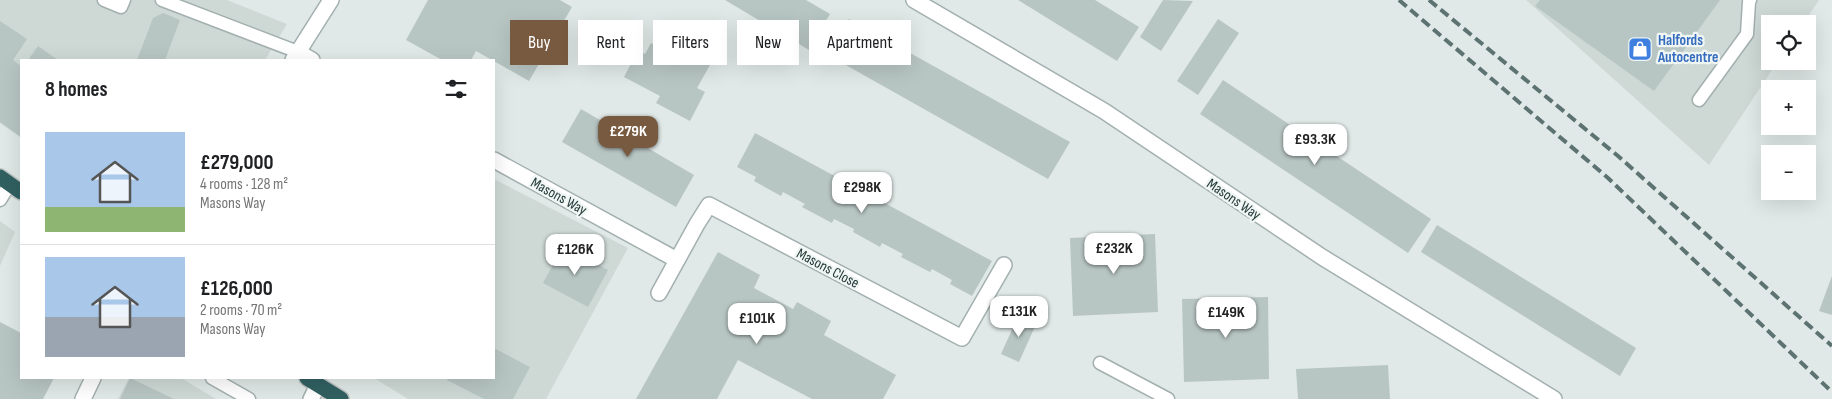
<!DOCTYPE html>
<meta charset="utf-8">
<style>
:root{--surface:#fff;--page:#f2f2f2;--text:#202124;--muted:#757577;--line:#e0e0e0;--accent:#785a40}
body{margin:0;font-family:"Sofia Sans Condensed",sans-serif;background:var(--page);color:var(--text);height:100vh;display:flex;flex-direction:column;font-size:19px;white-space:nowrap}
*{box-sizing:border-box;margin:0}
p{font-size:16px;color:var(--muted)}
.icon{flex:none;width:28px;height:28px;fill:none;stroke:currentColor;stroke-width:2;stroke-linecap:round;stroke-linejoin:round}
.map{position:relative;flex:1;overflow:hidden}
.panel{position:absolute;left:20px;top:59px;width:475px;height:320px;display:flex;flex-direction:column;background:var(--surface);border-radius:0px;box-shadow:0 5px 20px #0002}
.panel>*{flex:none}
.banner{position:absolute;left:510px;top:20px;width:475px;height:45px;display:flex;gap:10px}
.tools{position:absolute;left:1761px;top:15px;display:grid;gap:10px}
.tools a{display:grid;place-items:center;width:55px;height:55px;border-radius:0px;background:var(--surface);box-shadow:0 5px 20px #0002;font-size:25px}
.price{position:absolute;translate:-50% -42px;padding:0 11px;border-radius:10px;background:#fff;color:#222;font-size:16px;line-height:32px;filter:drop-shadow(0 1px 2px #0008)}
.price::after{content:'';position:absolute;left:50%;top:30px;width:15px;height:11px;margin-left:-8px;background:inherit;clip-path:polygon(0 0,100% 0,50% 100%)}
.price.on{background:var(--accent);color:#fff}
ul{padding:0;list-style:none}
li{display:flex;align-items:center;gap:15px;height:125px;padding:0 25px}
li+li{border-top:1px solid var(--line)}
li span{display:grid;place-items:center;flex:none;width:140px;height:100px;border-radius:0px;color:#555}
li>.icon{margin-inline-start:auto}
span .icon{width:60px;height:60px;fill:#fffc;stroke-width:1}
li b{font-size:21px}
h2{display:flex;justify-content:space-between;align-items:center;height:60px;padding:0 25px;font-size:21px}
.tag{padding:0 18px;border-radius:0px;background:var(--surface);box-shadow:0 5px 20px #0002;font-size:18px;line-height:45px}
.tag.on{background:var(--accent);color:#fff}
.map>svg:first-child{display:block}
</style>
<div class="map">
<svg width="1832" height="399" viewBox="0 0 1832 399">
<rect width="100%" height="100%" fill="#e0e9e7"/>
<!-- built -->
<g fill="#ced9d6">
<path d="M 0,0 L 227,0 L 287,24 L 265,60 L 21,60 L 21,138 L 0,123 Z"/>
<path d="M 1526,0 L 1819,0 L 1803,24 L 1770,24 L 1770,61 L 1778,61 L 1709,165 Z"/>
<path d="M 494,179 L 628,248 L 546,399 L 408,399 L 374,378 L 494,378 Z"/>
<path d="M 0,221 L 15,232 L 0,266 Z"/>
<path d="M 129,378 L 181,378 L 216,399 L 118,399 Z"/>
</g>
<!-- building -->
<g fill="#b8c6c3">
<path d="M 428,0 L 560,0 L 572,7 L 529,81 L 476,51 L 471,60 L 442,60 L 406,40 Z"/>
<path d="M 725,0 L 806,0 L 830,14 L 809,50 Z"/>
<path d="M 1018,0 L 1095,0 L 1139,27 L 1117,61 Z"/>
<path d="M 1163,0 L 1193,1 L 1161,51 L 1140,37 Z"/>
<path d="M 1540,0 L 1720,0 L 1654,91 L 1535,6 Z"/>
<path d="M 163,13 L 180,20 L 165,60 L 137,60 L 153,18 Z"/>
<path d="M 849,19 L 1070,142 L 1048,179 L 828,55 Z"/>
<path d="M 1218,19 L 1239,33 L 1198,95 L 1177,81 Z"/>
<path d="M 0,21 L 27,39 L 13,60 L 21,66 L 21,137 L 0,122 Z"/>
<path d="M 651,43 L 675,56 L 678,48 L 710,65 L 697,88 L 705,92 L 690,121 L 656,103 L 660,96 L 624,77 L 638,50 L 645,54 Z"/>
<path d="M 38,46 L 58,60 L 28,60 Z"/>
<path d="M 1223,80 L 1431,219 L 1408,253 L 1200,114 Z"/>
<path d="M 581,109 L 694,175 L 676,207 L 562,142 Z"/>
<path d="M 755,133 L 992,261 L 972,296 L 950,284 L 952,280 L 932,269 L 930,272 L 901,257 L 903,254 L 882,243 L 880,247 L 853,232 L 854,229 L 834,219 L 832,223 L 802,207 L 805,204 L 783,192 L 781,196 L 754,181 L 756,177 L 737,167 Z"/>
<path d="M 1437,225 L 1636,348 L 1620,376 L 1421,252 Z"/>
<path d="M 1155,234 L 1158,312 L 1073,316 L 1070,238 Z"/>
<path d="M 563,246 L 608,270 L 588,307 L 543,283 Z"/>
<path d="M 718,252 L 760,275 L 754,288 L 793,309 L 797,302 L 831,321 L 824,335 L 896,375 L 883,399 L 812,399 L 738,360 L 717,399 L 636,399 Z"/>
<path d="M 1832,276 L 1832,315 L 1819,311 Z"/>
<path d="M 1268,297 L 1269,379 L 1184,382 L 1182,299 Z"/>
<path d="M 1019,314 L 1037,322 L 1019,362 L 1001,354 Z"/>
<path d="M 0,322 L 21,333 L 21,378 L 54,378 L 43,399 L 0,399 Z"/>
<path d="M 494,348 L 530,367 L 513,399 L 484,399 L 447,380 L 448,378 L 494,378 Z"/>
<path d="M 1388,365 L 1390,399 L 1298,399 L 1296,369 Z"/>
<path d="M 130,378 L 174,399 L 120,399 Z"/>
</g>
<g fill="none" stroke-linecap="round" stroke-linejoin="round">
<!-- lane casing -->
<g stroke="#a3b0af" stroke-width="15">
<g id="lane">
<path d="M 104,0 L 121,7 L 124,0"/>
<path d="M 162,0 L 298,52"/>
<path d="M 1699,100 L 1747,34 L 1749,2 L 1750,0"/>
<path d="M 0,200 L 10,184"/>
<path d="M 1100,363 L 1168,399"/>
<path d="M 212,378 L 249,399"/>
</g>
</g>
<!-- street casing -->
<g stroke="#a3b0af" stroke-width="18">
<g id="street">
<path d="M 914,0 L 1104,111 L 1322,257 L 1554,399"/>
<path d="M 298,52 L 312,60"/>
<path d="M 293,60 L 331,0"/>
<path d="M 494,160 L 677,260"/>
<path d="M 659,293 L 697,224 L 709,205 L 962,338 L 1004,265"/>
<path d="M 83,399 L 93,378"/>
<path d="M 311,399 L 318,385"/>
</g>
</g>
<!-- highway casing -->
<g stroke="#bdc3c3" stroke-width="18">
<g id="highway">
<path d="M 0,177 L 21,192"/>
<path d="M 307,378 L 341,399"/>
</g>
</g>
<!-- lane -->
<use href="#lane" stroke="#fff" stroke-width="12"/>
<!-- street -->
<use href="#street" stroke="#fff" stroke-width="15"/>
<!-- highway -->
<use href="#highway" stroke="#316061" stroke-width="15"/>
<!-- rail -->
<g stroke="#5c7372" stroke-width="4" stroke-dasharray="10 5" stroke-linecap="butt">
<path d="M 1399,0 L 1608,178 L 1832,392"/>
<path d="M 1429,0 L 1618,156 L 1832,346"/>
</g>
</g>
<!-- icons -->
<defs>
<g id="shop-square" transform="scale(1.25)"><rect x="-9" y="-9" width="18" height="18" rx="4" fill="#3f7fe0" stroke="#f0f6f4"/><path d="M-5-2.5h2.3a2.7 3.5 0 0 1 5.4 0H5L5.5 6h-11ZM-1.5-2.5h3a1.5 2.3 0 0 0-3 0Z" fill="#fff"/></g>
</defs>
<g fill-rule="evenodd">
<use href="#shop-square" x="1640" y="49"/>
</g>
<g text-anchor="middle" stroke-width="4.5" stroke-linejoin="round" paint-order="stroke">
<!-- shop labels -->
<g font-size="15" font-weight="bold" fill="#366cbe" stroke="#f0f6f4" text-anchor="start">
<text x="1658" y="45">Halfords<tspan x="1658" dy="17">Autocentre</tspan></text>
</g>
<!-- street labels -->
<g font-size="15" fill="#223837" stroke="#f0f6f4">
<text transform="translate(559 196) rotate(29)" y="5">Masons Way</text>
<text transform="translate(1234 199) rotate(34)" y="5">Masons Way</text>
<text transform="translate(828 268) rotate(28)" y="5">Masons Close</text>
</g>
</g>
</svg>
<div class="tools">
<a><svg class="icon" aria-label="locate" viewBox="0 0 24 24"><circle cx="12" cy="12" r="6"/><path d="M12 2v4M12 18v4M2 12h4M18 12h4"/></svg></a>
<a>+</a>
<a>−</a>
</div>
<b class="price on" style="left:628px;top:158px">£279K</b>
<b class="price" style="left:1315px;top:166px">£93.3K</b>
<b class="price" style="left:862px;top:214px">£298K</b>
<b class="price" style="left:1114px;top:275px">£232K</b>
<b class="price" style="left:575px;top:276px">£126K</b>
<b class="price" style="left:1019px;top:338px">£131K</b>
<b class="price" style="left:1226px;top:339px">£149K</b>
<b class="price" style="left:757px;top:345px">£101K</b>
<div class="banner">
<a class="tag on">Buy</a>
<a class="tag">Rent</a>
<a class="tag">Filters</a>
<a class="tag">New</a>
<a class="tag">Apartment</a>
</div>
<section class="panel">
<h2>8 homes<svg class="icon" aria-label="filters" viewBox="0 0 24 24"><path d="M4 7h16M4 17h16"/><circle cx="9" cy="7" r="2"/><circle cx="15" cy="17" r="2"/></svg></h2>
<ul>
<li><span style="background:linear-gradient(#a9c7e8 75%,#8fb573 0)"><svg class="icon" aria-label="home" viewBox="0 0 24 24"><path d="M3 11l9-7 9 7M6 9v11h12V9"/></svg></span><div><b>£279,000</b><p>4 rooms · 128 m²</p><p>Masons Way</p></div></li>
<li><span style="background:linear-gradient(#a9c7e8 60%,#9aa5b1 0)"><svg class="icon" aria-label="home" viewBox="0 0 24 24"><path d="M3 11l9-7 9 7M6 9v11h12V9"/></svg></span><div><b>£126,000</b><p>2 rooms · 70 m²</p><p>Masons Way</p></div></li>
</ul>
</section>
</div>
